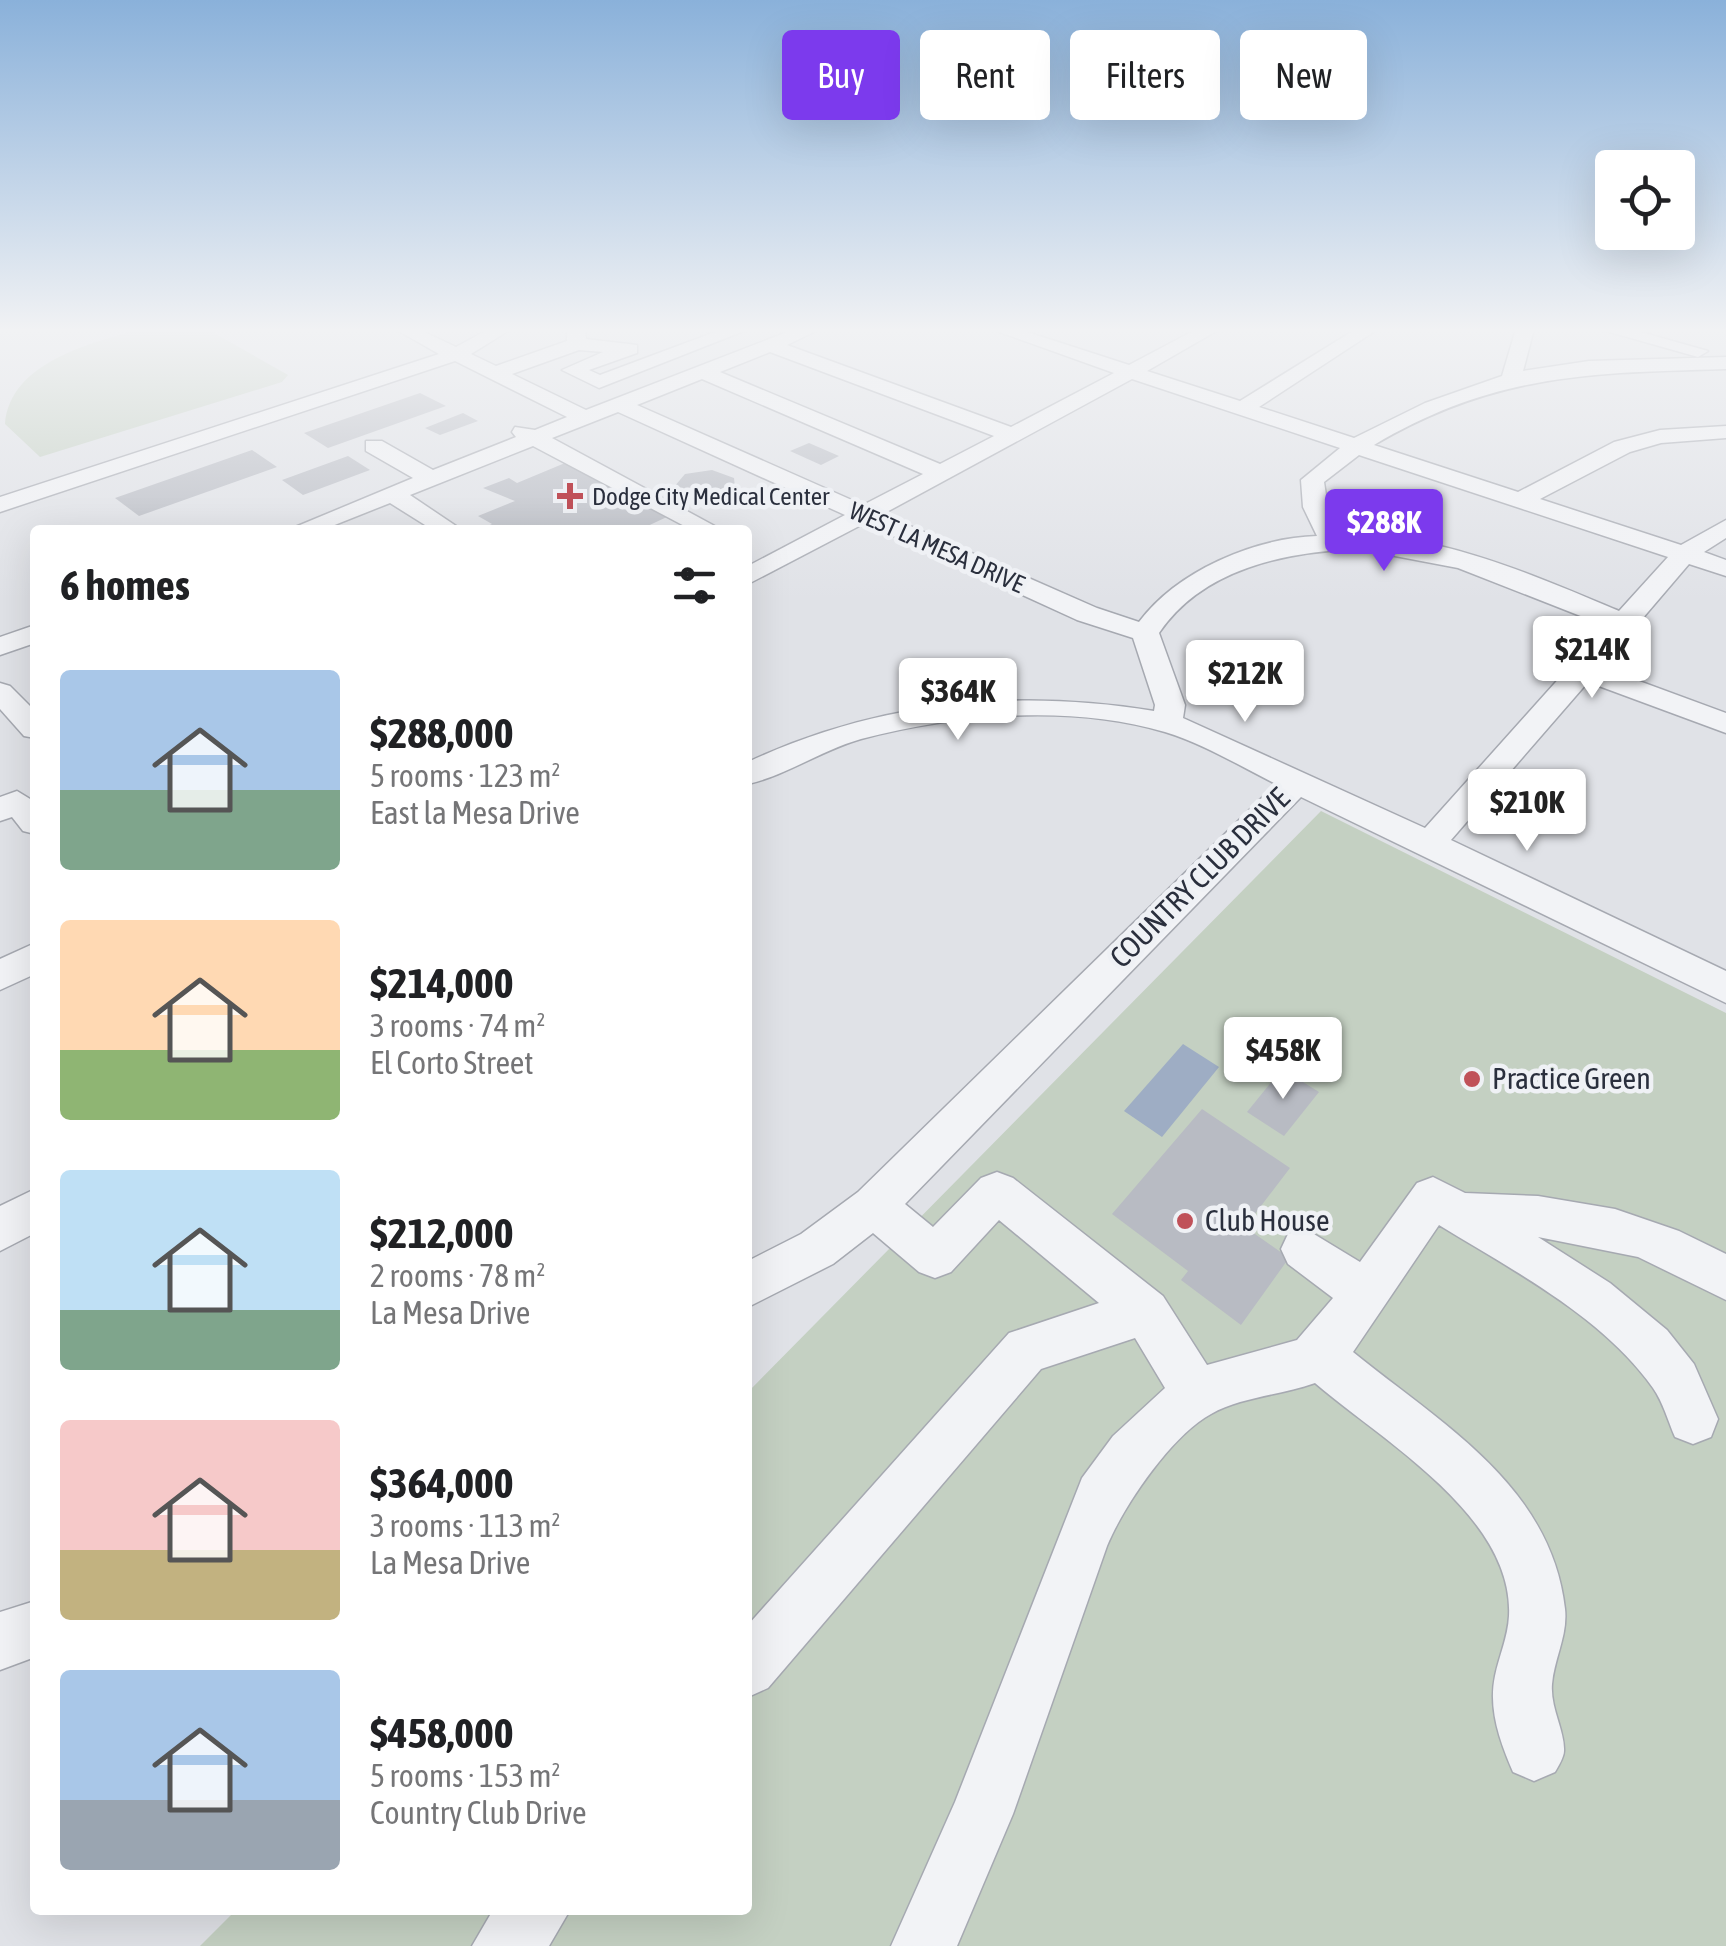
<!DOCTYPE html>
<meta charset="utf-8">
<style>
:root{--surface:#fff;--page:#f6f6f6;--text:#202124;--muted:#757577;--accent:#7c3aed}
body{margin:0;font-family:"Asap Condensed",sans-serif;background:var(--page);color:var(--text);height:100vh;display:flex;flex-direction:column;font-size:38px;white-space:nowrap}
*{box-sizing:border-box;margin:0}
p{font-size:32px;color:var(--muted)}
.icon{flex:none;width:55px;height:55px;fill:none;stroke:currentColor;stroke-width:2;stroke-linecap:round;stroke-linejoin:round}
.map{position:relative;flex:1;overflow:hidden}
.details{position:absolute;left:30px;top:525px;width:722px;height:1390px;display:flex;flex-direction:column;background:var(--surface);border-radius:10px;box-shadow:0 10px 40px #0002}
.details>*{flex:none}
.hud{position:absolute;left:782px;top:30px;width:792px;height:90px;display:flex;gap:20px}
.controls{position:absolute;left:1595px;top:150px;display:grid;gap:20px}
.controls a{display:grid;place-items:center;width:100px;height:100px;border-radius:10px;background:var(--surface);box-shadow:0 10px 40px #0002;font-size:50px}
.price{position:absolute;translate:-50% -85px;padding:0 22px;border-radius:10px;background:#fff;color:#222;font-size:32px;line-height:65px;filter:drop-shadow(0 2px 5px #0008)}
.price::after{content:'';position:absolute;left:50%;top:60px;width:30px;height:22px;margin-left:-15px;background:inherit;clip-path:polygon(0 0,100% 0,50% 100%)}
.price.on{background:var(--accent);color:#fff}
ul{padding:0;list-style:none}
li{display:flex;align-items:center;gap:30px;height:250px;padding:0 30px}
li span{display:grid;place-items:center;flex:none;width:280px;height:200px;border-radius:10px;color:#555}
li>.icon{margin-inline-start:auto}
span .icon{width:120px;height:120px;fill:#fffc;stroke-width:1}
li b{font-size:42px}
h2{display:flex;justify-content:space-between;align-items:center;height:120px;padding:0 30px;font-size:42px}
.pill{padding:0 35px;border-radius:10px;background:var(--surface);box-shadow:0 10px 40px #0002;font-size:35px;line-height:90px}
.pill.on{background:var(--accent);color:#fff}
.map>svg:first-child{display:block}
</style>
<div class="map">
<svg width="1726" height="1946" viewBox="0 0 1726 1946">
<rect width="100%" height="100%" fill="#e0e2e7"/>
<!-- green -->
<g fill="#c4d0c2">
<path d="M 141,329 L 207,329 L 288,375 L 282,382 L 40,457 L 5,424 C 10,362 91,343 141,329 Z"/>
<path d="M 1321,811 L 1726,1013 L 1726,1946 L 200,1946 L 236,1910 L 748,1910 L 748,1392 Z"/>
</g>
<!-- water -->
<path fill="#9eadc4" d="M 1183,1044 L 1219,1067 L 1162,1137 L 1124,1111 Z"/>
<!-- building -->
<g fill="#b8bbc3">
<path d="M 420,393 L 446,406 L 328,448 L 304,433 Z"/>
<path d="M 463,413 L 478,421 L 440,435 L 425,428 Z"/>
<path d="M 809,443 L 839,456 L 821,465 L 790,451 Z"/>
<path d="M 252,450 L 277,467 L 139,516 L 115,498 Z"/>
<path d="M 348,456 L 370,470 L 303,495 L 282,480 Z"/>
<path d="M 565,463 L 579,468 L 669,516 L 639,530 L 620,525 L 582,530 L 572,525 L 560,530 L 479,530 L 492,524 L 478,516 L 515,501 L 483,488 L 509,478 L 517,483 Z"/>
<path d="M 712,470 L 734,478 L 735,487 L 721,496 L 700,499 L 682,495 L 674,487 L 685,474 Z"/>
<path d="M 1282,1069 L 1319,1092 L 1284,1136 L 1247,1112 Z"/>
<path d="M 1202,1109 L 1290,1168 L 1245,1227 L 1289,1258 L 1241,1325 L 1181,1280 L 1188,1271 L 1112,1214 Z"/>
</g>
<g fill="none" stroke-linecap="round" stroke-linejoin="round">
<!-- minor casing -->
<g stroke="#a6a9b1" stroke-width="3">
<g id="minor">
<path d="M 395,329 L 418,329 L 456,347 L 489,329 L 511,329 L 471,354 L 496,366 L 567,341 L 567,329 L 585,329 L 586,339 L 637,345 L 637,353 L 589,370 L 600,375 L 723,329 L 749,329 L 599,388 L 562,370 L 603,352 L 579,350 L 512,374 L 586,410 L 795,329 L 820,329 L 787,345 L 1011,427 L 1114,373 L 991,329 L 1018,329 L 1129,365 L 1197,329 L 1220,329 L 1147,371 L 1240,401 L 1356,329 L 1378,329 L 1259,407 L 1354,438 L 1425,403 L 1502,376 L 1516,329 L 1534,329 L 1523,371 L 1589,361 L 1726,357 L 1726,369 C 1592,373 1495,373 1374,445 L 1518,492 L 1614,442 L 1660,430 L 1726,426 L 1726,438 L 1661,443 L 1630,452 L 1540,499 L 1681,545 L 1726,520 L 1726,538 L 1704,552 L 1726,560 L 1726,576 L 1689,564 L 1601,667 L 1726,713 L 1726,733 L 1588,682 L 1451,840 L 1726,971 L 1726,1003 L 1301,797 L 905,1204 L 933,1227 L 981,1178 L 997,1172 L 1013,1178 L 1163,1296 L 1207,1365 L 1297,1340 L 1333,1298 L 1288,1264 L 1281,1249 L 1288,1234 L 1304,1228 L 1360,1262 L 1417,1183 L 1433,1177 L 1465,1193 L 1538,1196 L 1615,1209 L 1679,1231 L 1726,1254 L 1726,1300 L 1638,1257 L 1538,1237 L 1610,1283 L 1667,1330 L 1694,1364 L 1718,1419 L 1711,1437 L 1693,1444 L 1675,1437 C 1668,1421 1663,1402 1653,1388 C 1602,1316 1512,1270 1439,1225 L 1353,1352 C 1440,1423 1551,1485 1565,1609 C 1568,1635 1554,1659 1552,1684 C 1550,1708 1565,1731 1564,1751 C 1564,1757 1558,1767 1555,1772 L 1534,1781 L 1513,1772 C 1500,1742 1488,1709 1495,1676 C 1499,1656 1508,1637 1509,1616 C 1514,1516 1381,1440 1315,1383 C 1282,1395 1241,1397 1211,1414 C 1172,1435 1124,1505 1107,1546 L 1013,1814 L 957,1946 L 891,1946 L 955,1802 L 1082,1478 L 1113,1436 L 1165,1388 L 1135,1338 L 1041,1369 L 768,1688 L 748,1697 L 748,1625 L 1009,1333 L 1099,1303 L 999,1220 L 951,1272 L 935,1278 L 919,1272 L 873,1233 L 833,1264 L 748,1307 L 748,1261 L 801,1234 L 858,1192 L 1276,784 C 1240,766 1204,744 1165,732 C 1070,704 956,714 861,739 C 822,750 787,775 748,784 L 748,762 C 877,702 1014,688 1154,711 L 1155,705 L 1133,638 L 1077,620 L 865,523 L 748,584 L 748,566 L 845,515 L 618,412 L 552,438 L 722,530 L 692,530 L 533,446 L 410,495 L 462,530 L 433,530 L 390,503 L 322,530 L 288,530 L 413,478 L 366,451 L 366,441 L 382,441 L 433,470 L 516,437 L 512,432 L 515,427 L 535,430 L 567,417 L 455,361 L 0,512 L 0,497 L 439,354 ZM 770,352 L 994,436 L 940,464 L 720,372 ZM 702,379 L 923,474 L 863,505 L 637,405 ZM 1132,379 L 1340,448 L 1301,480 L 1303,507 L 1317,536 C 1254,538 1177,571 1139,622 L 1097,608 L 883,514 ZM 1359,455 L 1668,557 L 1619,611 C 1533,575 1437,532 1342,535 L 1329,515 L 1324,482 ZM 1358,549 L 1458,568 L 1606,626 L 1425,828 L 1183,718 L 1185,705 L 1159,633 C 1203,568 1286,552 1358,549 Z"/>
<path d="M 1599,329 L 1630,329 L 1708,351 L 1698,357 Z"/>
<path d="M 35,625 L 35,643 L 0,655 L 0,637 Z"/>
<path d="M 0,683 L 10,686 L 35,711 L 35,738 L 24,736 L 0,709 Z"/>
<path d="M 17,791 L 35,802 L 35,834 L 23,831 L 12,817 L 0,821 L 0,797 Z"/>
<path d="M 35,943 L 35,974 L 0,990 L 0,959 Z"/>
<path d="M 35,1189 L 35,1233 L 0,1251 L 0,1206 Z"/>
<path d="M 35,1601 L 35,1657 L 0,1670 L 0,1612 Z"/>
<path d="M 493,1910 L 570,1910 L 549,1946 L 472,1946 Z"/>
</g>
</g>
<!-- minor -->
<use href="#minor" fill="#f2f3f6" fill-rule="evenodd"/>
</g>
<!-- sky -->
<linearGradient id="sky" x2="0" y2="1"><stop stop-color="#8ab1da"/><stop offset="0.55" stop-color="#f1f2f4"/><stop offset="1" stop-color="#f1f2f4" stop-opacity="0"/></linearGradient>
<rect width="1726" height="601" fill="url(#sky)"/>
<!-- markers -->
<g fill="#c05159" stroke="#eff1f5" stroke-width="4">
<path d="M565 481h10v10h10v10h-10v10h-10v-10h-10v-10h10z"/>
<circle cx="1472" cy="1079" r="10"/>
<circle cx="1185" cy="1221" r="10"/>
</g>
<g text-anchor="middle" stroke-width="9" stroke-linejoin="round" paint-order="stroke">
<!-- far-poi labels -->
<g font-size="25" fill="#2a2f3d" stroke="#eff1f5" text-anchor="start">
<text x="592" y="505">Dodge City Medical Center</text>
</g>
<!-- far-street labels -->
<g font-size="25" fill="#2a2f3d" stroke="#eff1f5">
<text transform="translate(937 547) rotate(24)" y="9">WEST LA MESA DRIVE</text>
</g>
<!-- street labels -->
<g font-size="30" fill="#2a2f3d" stroke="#eff1f5">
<text transform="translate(1200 878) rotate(-45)" y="10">COUNTRY CLUB DRIVE</text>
</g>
<!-- poi labels -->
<g font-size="30" fill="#2a2f3d" stroke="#eff1f5" text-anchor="start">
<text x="1492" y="1089">Practice Green</text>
<text x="1205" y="1231">Club House</text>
</g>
</g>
</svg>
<div class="controls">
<a><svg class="icon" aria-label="locate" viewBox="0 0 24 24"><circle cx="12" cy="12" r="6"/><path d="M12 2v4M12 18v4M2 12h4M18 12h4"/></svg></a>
</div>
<b class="price on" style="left:1384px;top:574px">$288K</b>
<b class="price" style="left:1592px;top:701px">$214K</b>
<b class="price" style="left:1245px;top:725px">$212K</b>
<b class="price" style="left:958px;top:743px">$364K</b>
<b class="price" style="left:1527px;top:854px">$210K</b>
<b class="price" style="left:1283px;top:1102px">$458K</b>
<div class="hud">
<a class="pill on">Buy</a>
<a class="pill">Rent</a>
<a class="pill">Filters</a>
<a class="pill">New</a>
</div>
<section class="details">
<h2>6 homes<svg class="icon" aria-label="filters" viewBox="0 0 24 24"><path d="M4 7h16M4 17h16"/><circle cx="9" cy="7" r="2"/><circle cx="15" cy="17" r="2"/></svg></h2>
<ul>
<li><span style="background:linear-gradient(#a9c7e8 60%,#7fa58c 0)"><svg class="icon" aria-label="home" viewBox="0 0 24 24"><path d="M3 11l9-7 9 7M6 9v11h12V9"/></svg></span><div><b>$288,000</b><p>5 rooms · 123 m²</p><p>East la Mesa Drive</p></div></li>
<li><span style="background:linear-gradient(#ffd9b3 65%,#8fb573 0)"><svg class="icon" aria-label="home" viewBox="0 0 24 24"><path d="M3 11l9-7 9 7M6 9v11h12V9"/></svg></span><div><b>$214,000</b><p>3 rooms · 74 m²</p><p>El Corto Street</p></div></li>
<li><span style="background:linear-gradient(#bfe0f5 70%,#7fa58c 0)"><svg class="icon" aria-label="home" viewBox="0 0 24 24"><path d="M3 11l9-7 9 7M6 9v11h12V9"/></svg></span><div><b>$212,000</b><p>2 rooms · 78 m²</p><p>La Mesa Drive</p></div></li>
<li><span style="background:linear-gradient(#f6c9c9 65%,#c2b280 0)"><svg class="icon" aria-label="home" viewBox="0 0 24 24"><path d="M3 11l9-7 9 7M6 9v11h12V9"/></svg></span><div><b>$364,000</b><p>3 rooms · 113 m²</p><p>La Mesa Drive</p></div></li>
<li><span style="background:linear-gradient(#a9c7e8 65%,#9aa5b1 0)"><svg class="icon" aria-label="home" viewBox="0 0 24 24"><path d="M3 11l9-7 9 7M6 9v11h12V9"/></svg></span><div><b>$458,000</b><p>5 rooms · 153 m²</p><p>Country Club Drive</p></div></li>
</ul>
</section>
</div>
